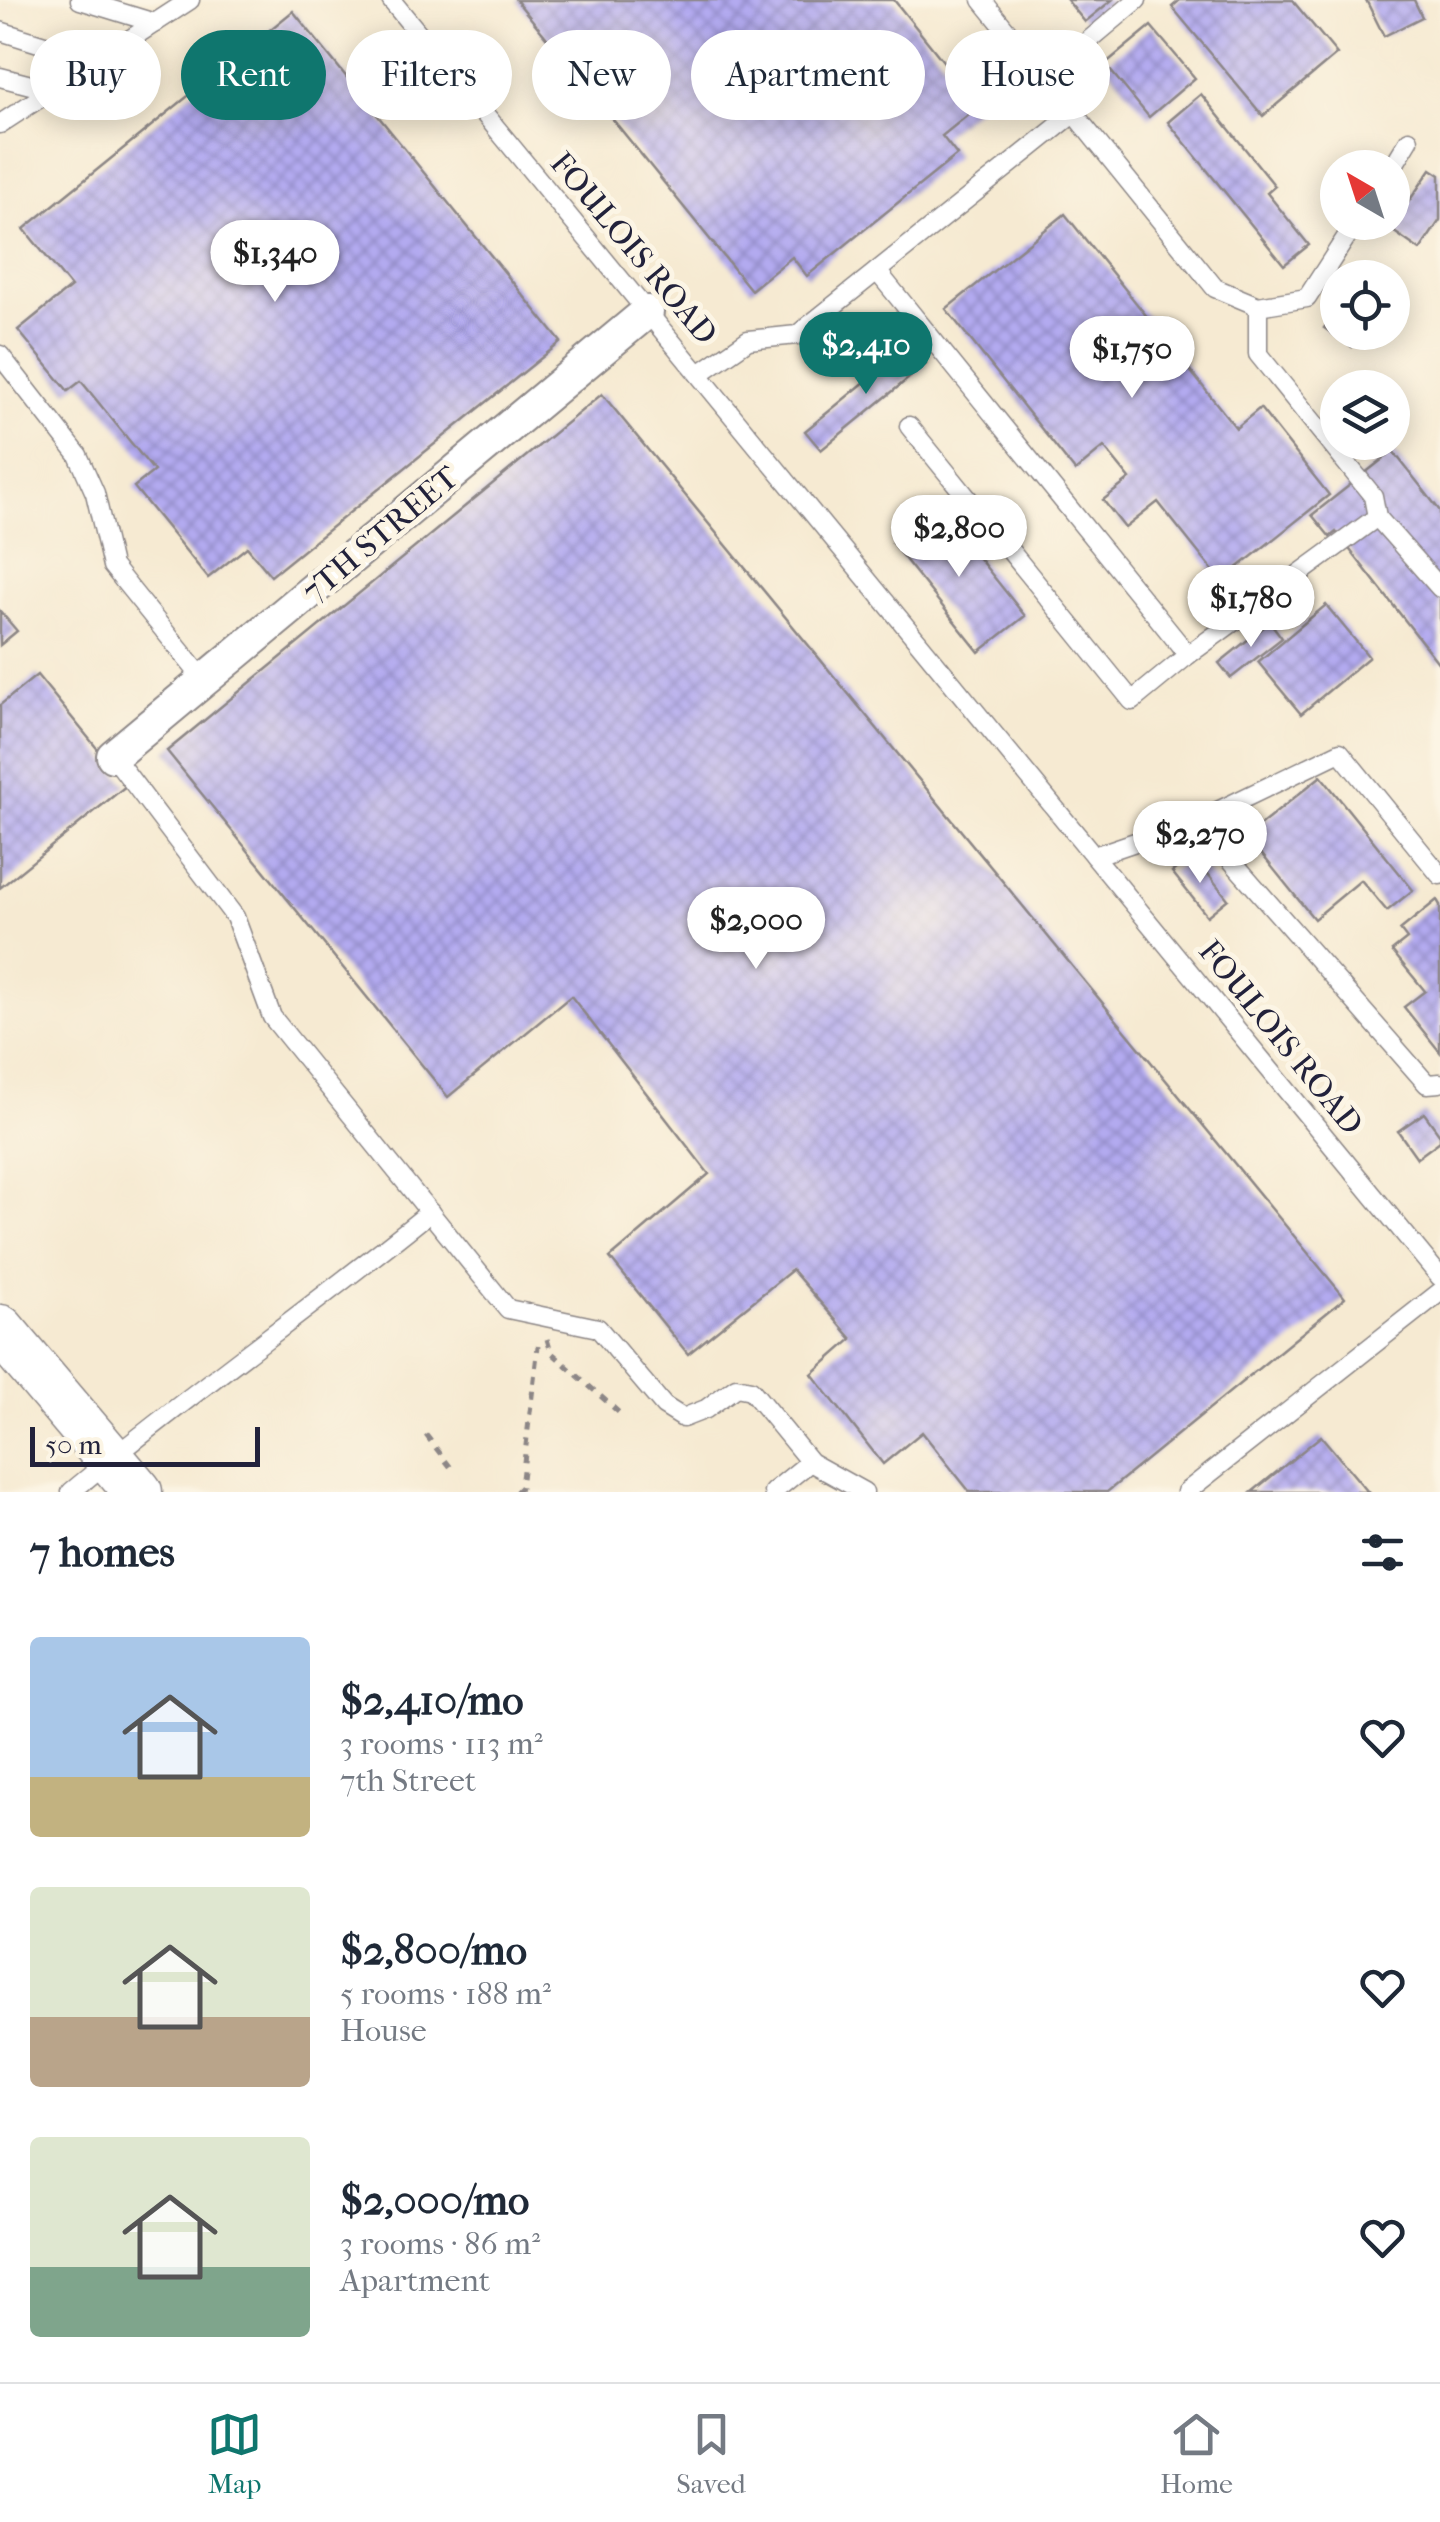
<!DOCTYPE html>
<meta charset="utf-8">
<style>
:root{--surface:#fff;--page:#f6f6f7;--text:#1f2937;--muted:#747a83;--line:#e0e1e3;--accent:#0f766e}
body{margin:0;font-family:"IM FELL French Canon",serif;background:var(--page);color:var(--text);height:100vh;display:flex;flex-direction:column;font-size:38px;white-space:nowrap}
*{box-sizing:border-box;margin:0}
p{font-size:32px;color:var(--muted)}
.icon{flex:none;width:55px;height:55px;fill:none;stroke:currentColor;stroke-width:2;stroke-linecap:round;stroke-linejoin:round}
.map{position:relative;height:1492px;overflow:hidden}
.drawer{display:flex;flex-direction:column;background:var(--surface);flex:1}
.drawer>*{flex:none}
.guide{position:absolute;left:30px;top:30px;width:1380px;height:90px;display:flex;gap:20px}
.needle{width:65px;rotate:321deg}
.tools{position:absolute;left:1320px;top:150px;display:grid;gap:20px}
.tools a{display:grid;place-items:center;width:90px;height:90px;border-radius:50%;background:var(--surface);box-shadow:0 5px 25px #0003;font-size:50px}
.scale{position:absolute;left:30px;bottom:25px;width:230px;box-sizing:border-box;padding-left:10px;border:5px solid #22223b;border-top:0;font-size:28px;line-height:35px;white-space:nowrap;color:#22223b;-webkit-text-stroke:8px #fcf5e5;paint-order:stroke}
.price{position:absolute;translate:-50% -85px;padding:0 22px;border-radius:35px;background:#fff;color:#222;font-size:32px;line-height:65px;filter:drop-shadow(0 2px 5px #0008)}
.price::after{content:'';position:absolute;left:50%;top:60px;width:30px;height:22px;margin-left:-15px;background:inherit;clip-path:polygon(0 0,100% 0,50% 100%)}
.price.active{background:var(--accent);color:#fff}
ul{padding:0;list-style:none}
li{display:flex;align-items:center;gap:30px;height:250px;padding:0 30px}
li span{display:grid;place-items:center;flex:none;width:280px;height:200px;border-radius:10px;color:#555}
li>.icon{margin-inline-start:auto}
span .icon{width:120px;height:120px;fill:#fffc;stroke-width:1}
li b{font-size:42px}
h2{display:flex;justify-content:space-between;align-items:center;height:120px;padding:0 30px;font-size:42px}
.tag{padding:0 35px;border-radius:45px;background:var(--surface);box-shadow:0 5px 25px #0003;font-size:35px;line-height:90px}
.tag.active{background:var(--accent);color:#fff}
.menu{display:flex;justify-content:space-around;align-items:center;height:140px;border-top:2px solid var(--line);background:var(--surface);font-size:28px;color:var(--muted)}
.menu a{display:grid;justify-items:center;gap:5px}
.menu .active{color:var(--accent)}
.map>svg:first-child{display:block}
</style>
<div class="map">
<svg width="1440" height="1492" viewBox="0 0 1440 1492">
<defs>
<pattern id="building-cross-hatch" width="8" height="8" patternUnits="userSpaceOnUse" patternTransform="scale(2.5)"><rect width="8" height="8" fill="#b3aaf0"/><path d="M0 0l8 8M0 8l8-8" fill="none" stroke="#918ac4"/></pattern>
</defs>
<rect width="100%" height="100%" fill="#fcf5e5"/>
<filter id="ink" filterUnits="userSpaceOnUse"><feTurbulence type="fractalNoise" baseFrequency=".01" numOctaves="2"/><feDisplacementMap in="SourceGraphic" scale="20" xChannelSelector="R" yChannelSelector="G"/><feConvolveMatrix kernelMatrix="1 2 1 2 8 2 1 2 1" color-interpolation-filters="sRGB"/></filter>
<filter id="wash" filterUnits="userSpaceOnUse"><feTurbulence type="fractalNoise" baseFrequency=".0048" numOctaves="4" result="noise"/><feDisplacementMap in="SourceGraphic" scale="40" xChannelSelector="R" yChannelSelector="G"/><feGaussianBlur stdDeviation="2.25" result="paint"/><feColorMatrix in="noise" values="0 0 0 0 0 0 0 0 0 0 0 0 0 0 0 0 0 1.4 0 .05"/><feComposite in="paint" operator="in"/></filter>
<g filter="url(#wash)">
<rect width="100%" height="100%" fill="#f6ead2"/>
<g id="blocks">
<!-- building -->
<g fill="url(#building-cross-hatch)">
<path d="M 516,0 L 894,0 L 979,106 L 942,136 L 957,155 L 807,276 L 792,257 L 751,290 Z"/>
<path d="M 1067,0 L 1112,0 L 1085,22 Z"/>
<path d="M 1180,0 L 1292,0 L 1337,54 L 1263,116 L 1172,7 Z"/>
<path d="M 1366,0 L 1414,0 L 1422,17 L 1384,36 Z"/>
<path d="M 293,11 L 561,342 L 271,576 L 247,547 L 208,578 L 134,487 L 154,471 L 81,381 L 68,391 L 18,330 L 71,287 L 24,229 Z"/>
<path d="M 1151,26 L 1195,78 L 1149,117 L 1105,64 Z"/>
<path d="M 1201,94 L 1275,186 L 1267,193 L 1309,245 L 1284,265 L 1168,122 Z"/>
<path d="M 1431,169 L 1440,175 L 1440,220 L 1420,250 L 1390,229 Z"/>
<path d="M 1065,214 L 1236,428 L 1260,408 L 1329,495 L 1221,581 L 1158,502 L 1125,528 L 1103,500 L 1130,479 L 1104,447 L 1075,471 L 946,309 Z"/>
<path d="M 1338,308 L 1338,332 L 1362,332 L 1352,347 L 1324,328 Z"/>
<path d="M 910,345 L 926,364 L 821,450 L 805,431 Z"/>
<path d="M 602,394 L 1345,1298 L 1107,1492 L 970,1492 L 922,1432 L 883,1464 L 812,1374 L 852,1339 L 792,1270 L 688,1354 L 610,1258 L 709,1174 L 571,996 L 448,1097 L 167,751 Z"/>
<path d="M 1393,451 L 1440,511 L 1440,665 L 1336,532 L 1330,537 L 1312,515 Z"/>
<path d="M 938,507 L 1025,616 L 979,652 L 892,543 Z"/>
<path d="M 1326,605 L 1369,657 L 1301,714 L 1258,662 Z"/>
<path d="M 0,611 L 17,631 L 0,645 Z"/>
<path d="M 1270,622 L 1282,638 L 1231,678 L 1219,663 Z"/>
<path d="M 37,675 L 127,785 L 0,888 L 0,705 Z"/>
<path d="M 1321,776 L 1413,890 L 1387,911 L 1361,880 L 1314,919 L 1247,836 Z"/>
<path d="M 1193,855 L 1228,899 L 1207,916 L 1172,872 Z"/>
<path d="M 1437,900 L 1440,905 L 1440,1052 L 1404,1007 L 1425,991 L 1392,951 L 1407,939 L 1400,930 Z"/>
<path d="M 1424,1113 L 1440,1135 L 1440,1141 L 1417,1158 L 1398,1131 Z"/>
<path d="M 1321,1436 L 1368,1492 L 1252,1492 Z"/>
</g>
</g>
</g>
<g filter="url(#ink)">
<use href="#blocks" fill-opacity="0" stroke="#8c8686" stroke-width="2.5"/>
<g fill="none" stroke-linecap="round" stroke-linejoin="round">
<!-- service casing -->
<g stroke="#8c8686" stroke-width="21">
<g id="service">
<path d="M 80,0 L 155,23"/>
<path d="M 391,0 L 1440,1277"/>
<path d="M 982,0 L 1215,288 L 1258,306 L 1307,298 L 1356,222"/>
<path d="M 0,31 L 96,61"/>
<path d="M 0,77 L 50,90"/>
<path d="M 1044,78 L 1137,0"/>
<path d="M 0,124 L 190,0"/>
<path d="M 1392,168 L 1409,140"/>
<path d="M 877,271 L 1188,655"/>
<path d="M 1258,306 L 1258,354 L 1373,496 L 1377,517 L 1440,588"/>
<path d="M 0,355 L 78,455 L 95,493 L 112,566 L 204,680"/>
<path d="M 699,374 L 748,340 L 797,335 L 1073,114"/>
<path d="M 909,426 L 1132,701 L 1188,655 L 1377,517"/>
<path d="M 113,756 L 235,917 L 272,1017 L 508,1309 L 598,1328 L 664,1406 L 683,1418 L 706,1409 L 736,1387 L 751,1390 L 810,1462 L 864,1492"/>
<path d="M 1197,821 L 1340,752 L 1440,875"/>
<path d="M 1094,856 L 1197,821 L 1427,1084 L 1440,1083"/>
<path d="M 71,1492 C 187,1395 312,1308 430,1212"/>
<path d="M 773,1492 L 810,1462"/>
<path d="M 1186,1492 L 1440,1292"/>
</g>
</g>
<!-- minor casing -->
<g stroke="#8c8686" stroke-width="36">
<path id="minor" d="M 113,756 L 647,312"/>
</g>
<!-- secondary casing -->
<g stroke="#8c8686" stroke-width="51">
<path id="secondary" d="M 0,1329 L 138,1492"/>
</g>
<!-- path -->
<g stroke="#8c8686" stroke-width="5" stroke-dasharray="8 8" stroke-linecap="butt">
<path d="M 547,1339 L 551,1352 L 624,1417"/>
<path d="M 426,1435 L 455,1473"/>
<path d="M 516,1492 L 521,1487 L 538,1346"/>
</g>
<!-- service -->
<use href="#service" stroke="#fff" stroke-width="18"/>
<!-- minor -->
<use href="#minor" stroke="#fff" stroke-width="32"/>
<!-- secondary -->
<use href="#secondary" stroke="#fff" stroke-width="48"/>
</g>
</g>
<g text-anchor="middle" stroke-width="10" stroke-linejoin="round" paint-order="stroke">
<!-- street labels -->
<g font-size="32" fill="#22223b" stroke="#fcf5e5">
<text transform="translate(634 248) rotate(50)" y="11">FOULOIS ROAD</text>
<text transform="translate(380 534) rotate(-40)" y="11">7TH STREET</text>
<text transform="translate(1281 1037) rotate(51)" y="11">FOULOIS ROAD</text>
</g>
</g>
</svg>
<div class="tools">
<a><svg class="needle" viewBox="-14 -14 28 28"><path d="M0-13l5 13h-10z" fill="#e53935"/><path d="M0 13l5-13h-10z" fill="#747a83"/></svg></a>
<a><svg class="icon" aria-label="locate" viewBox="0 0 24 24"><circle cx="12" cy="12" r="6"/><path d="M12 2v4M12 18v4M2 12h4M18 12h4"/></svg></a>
<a><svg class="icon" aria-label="layers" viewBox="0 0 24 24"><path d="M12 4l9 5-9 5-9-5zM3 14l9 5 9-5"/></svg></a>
</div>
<div class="scale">50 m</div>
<b class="price" style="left:275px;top:305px">$1,340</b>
<b class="price active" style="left:866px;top:397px">$2,410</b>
<b class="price" style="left:1132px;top:401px">$1,750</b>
<b class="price" style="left:959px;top:580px">$2,800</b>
<b class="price" style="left:1251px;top:650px">$1,780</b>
<b class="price" style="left:1200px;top:886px">$2,270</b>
<b class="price" style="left:756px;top:972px">$2,000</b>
<div class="guide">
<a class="tag">Buy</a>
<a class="tag active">Rent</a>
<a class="tag">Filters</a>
<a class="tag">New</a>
<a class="tag">Apartment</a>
<a class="tag">House</a>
</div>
</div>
<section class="drawer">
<h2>7 homes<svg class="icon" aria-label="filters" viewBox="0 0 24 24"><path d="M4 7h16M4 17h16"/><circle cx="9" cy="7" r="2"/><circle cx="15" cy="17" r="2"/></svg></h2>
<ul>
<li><span style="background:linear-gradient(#a9c7e8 70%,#c2b280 0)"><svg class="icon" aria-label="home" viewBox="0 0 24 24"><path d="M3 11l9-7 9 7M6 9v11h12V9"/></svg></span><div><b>$2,410/mo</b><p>3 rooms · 113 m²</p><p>7th Street</p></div><svg class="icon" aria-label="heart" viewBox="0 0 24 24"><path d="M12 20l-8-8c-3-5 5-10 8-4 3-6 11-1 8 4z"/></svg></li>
<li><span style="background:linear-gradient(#dfe7d0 65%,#b9a48a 0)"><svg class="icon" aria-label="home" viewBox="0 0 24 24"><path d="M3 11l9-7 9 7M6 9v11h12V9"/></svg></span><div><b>$2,800/mo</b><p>5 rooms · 188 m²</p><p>House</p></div><svg class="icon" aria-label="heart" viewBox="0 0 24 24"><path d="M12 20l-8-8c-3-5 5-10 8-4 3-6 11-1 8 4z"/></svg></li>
<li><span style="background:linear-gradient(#dfe7d0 65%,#7fa58c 0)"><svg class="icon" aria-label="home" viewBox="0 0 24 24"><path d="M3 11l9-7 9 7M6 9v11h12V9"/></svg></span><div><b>$2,000/mo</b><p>3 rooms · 86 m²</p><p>Apartment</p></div><svg class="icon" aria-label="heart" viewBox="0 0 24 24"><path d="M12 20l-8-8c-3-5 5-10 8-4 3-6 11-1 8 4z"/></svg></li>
</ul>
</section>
<nav class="menu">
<a class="active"><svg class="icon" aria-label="map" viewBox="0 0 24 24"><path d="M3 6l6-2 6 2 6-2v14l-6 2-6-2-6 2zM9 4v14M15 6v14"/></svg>Map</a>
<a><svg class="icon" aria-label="saved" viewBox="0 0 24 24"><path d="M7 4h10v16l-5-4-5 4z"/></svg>Saved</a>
<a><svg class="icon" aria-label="home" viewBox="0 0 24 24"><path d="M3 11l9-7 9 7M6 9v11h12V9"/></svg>Home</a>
</nav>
